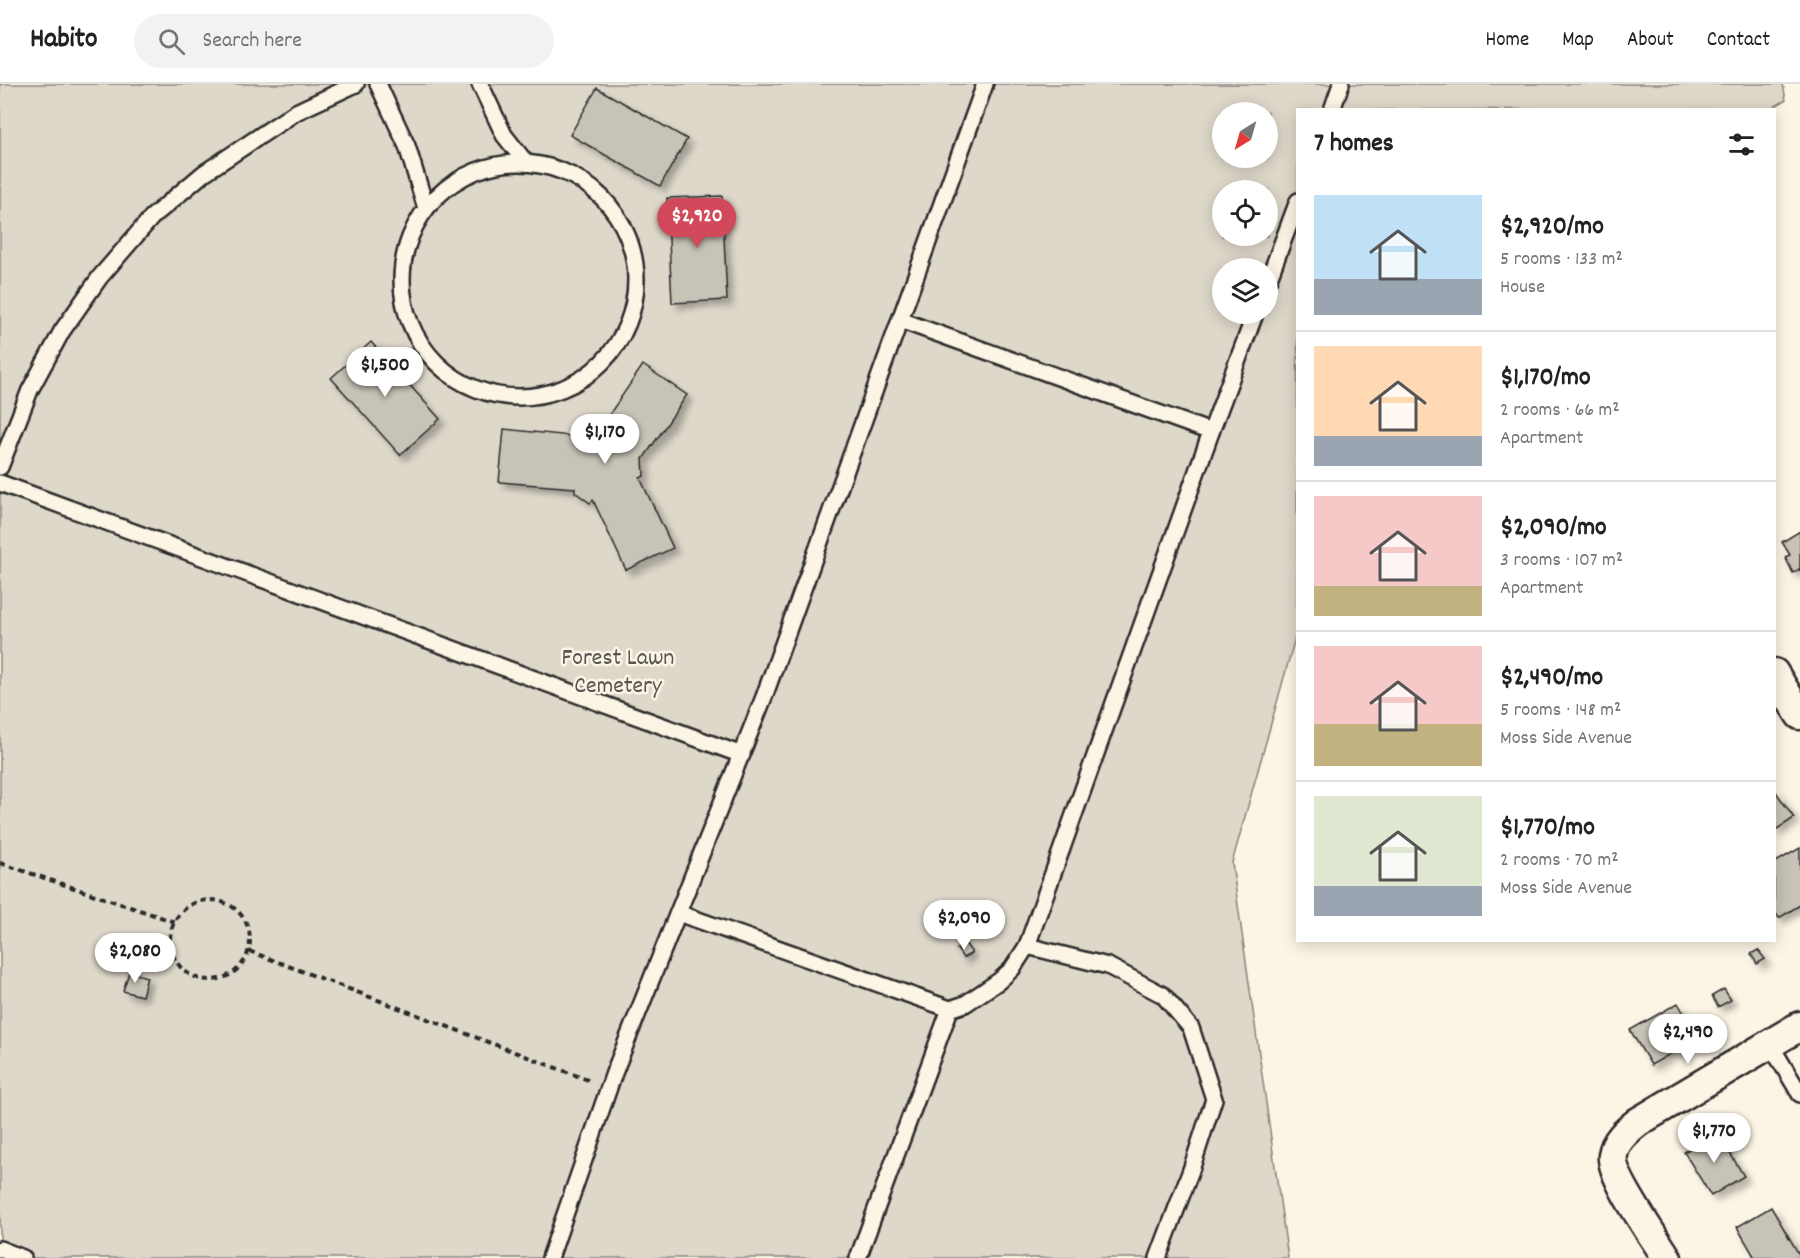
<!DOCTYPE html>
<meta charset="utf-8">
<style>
:root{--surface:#fff;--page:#f2f2f2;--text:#222;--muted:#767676;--line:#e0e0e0;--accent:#d1495b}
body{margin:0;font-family:Dekko,sans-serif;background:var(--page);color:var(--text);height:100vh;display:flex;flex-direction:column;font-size:22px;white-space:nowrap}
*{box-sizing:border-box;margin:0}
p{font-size:20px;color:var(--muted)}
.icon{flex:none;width:33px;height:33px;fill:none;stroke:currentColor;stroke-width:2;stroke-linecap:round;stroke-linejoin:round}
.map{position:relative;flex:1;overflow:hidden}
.details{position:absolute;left:1296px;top:24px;width:480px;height:834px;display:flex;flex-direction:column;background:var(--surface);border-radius:0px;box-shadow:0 3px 15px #0003}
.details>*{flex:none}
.needle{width:39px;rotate:217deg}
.fabs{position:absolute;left:1212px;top:18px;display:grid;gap:12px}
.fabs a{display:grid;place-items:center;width:66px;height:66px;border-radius:50%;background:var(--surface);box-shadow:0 3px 15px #0003;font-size:30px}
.price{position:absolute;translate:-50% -51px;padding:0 14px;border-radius:21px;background:#fff;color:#222;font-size:20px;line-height:39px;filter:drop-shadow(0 2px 3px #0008)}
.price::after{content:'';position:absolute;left:50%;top:36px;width:18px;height:14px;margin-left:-9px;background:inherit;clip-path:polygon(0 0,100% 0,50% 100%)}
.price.selected{background:var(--accent);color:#fff}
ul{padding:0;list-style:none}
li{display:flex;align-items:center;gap:18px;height:150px;padding:0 18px}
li+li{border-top:2px solid var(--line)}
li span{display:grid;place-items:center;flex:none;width:168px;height:120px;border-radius:0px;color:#555}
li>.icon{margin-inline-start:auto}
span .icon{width:72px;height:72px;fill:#fffc;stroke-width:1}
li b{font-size:26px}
h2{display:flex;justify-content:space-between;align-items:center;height:72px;padding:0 18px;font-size:26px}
header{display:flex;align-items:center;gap:36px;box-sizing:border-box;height:84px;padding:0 30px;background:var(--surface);border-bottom:2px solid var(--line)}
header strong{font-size:28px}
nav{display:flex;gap:33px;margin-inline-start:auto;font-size:21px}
.search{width:420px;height:54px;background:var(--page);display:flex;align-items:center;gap:15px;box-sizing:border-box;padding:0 21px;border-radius:33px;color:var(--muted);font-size:22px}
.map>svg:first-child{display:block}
</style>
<header>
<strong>Habito</strong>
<div class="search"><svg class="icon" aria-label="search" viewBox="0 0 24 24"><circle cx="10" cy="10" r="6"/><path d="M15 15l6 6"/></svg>Search here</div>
<nav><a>Home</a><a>Map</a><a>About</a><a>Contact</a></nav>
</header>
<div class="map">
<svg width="1800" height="1174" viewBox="0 0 1800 1174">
<defs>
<filter id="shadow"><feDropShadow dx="5.5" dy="5.5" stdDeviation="3" flood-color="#0004"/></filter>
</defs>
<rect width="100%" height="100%" fill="#fcf5e5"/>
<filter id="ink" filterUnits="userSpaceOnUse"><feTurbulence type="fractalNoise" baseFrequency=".0167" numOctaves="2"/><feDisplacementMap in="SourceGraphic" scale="12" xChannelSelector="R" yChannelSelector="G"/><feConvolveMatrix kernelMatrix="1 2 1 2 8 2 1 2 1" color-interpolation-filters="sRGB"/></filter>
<g filter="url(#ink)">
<!-- green -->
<path fill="#ded8ca" stroke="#84827a" stroke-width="1.5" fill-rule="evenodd" d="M 0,0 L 1783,0 L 1786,16 L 1770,25 L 1298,26 L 1297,547 L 1232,779 L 1288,1174 L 0,1174 ZM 1222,28 L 1268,28 L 1268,74 L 1222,74 ZM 1222,106 L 1268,106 L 1268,152 L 1222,152 ZM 1222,184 L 1268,184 L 1268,230 L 1222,230 Z"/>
<!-- building -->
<g fill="#c8c3b7" stroke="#2b2b2b" stroke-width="1.5" filter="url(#shadow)">
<path d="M 597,4 L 687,55 L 660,102 L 570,51 Z"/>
<path d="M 722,112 L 727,216 L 672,219 L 667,114 Z"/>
<path d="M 371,258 L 440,335 L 400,371 L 331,294 Z"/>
<path d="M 643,281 L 687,311 L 643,375 L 644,392 L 640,394 L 673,464 L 626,486 L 593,416 L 590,419 L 575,408 L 575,404 L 499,398 L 504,345 L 580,353 L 582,348 L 596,341 L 600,344 Z"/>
<path d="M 1800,447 L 1800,487 L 1799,485 L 1793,489 L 1785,473 L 1790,471 L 1782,458 Z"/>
<path d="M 1774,705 L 1794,734 L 1774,747 Z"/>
<path d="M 1800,764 L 1800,821 L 1779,834 L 1774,827 L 1774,779 Z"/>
<path d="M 965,859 L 972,869 L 963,874 L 957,865 Z"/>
<path d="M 1758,866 L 1765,875 L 1757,880 L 1751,870 Z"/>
<path d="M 129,888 L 147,893 L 142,912 L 123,907 Z"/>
<path d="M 1724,905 L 1731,916 L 1718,923 L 1712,912 Z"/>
<path d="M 1678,919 L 1698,954 L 1651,981 L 1630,946 Z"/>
<path d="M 1717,1048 L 1744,1092 L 1711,1112 L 1684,1068 Z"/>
<path d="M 1771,1123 L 1800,1172 L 1800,1174 L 1755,1174 L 1737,1143 Z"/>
</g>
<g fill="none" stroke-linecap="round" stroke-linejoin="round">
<!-- service casing -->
<g stroke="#2b2b2b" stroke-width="20">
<g id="service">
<path d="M 378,0 L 407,62 L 426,124"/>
<path d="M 480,0 L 504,51 L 526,79"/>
<path d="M 1332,26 L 1341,0"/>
<circle cx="519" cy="196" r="117"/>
<path d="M 1268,197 L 1298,117"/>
<path d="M 900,236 L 1211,348"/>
<path d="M 0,383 L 30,306 L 62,247 L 100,193 L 152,133 L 204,89 L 296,28 L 356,0"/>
<path d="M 0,399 L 742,671"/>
<path d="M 678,829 L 950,925 L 965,920 L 999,897 L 1012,885 L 1027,862 L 1211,348 L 1255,230"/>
<path d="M 1027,862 L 1108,882 L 1163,911 L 1191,944 L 1214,1015 L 1191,1086 L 1158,1174"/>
<path d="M 1770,960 L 1800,1010"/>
<path d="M 0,1165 L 23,1174"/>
<path d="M 550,1174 L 614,989 L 764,613 L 985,0"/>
<path d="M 858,1174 L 950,925"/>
</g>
</g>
<!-- minor casing -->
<g stroke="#2b2b2b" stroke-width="33">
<g id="minor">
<path d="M 1774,589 L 1800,631"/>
<path d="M 1667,1174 C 1655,1154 1609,1091 1613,1071 C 1615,1056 1628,1046 1638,1038 L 1800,942"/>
</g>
</g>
<!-- path -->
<g stroke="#2b2b2b" stroke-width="4" stroke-dasharray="6 4.5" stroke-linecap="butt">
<path d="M 0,779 L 175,838"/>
<circle cx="210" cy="856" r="40"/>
<path d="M 249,867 L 588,996"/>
</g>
<!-- service -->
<use href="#service" stroke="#fcf5e5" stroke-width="15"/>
<!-- minor -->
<use href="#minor" stroke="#fcf5e5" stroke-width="28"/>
</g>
</g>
<g text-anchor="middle" stroke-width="5" stroke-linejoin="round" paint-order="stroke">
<!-- park labels -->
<g font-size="24" fill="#585653" stroke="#fcf5e5">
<text x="618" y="580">Forest Lawn<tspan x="618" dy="28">Cemetery</tspan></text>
</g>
</g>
</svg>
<div class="fabs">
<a><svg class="needle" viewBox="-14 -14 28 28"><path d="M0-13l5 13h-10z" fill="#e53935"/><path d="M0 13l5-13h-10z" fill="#767676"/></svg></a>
<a><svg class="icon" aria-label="locate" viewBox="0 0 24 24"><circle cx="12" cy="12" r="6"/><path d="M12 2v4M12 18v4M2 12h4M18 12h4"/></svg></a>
<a><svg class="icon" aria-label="layers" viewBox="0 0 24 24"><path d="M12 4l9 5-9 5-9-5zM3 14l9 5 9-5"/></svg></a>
</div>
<b class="price selected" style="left:697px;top:165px">$2,920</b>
<b class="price" style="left:385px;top:314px">$1,500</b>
<b class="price" style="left:605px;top:381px">$1,170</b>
<b class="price" style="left:964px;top:867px">$2,090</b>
<b class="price" style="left:135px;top:900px">$2,080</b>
<b class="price" style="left:1688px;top:981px">$2,490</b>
<b class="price" style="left:1714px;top:1080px">$1,770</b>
<section class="details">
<h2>7 homes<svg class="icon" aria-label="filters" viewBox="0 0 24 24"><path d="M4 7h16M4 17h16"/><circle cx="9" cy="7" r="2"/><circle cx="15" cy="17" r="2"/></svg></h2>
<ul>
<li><span style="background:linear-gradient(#bfe0f5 70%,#9aa5b1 0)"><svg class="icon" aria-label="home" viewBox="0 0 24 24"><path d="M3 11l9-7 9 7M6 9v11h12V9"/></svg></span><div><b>$2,920/mo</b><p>5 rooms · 133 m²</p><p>House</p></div></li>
<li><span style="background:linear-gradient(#ffd9b3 75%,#9aa5b1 0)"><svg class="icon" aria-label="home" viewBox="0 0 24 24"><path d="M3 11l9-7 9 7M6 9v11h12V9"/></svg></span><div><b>$1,170/mo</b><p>2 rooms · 66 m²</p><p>Apartment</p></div></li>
<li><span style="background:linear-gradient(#f6c9c9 75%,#c2b280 0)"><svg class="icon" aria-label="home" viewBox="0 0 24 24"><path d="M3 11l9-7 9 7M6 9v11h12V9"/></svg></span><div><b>$2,090/mo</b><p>3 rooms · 107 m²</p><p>Apartment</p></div></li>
<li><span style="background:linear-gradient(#f6c9c9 65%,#c2b280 0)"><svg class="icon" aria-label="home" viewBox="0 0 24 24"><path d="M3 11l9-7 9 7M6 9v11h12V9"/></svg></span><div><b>$2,490/mo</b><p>5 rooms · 148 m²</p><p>Moss Side Avenue</p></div></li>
<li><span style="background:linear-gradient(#dfe7d0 75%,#9aa5b1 0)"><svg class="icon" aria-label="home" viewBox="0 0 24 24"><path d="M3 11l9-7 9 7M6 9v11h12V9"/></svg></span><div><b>$1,770/mo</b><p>2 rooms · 70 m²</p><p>Moss Side Avenue</p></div></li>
</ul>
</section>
</div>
